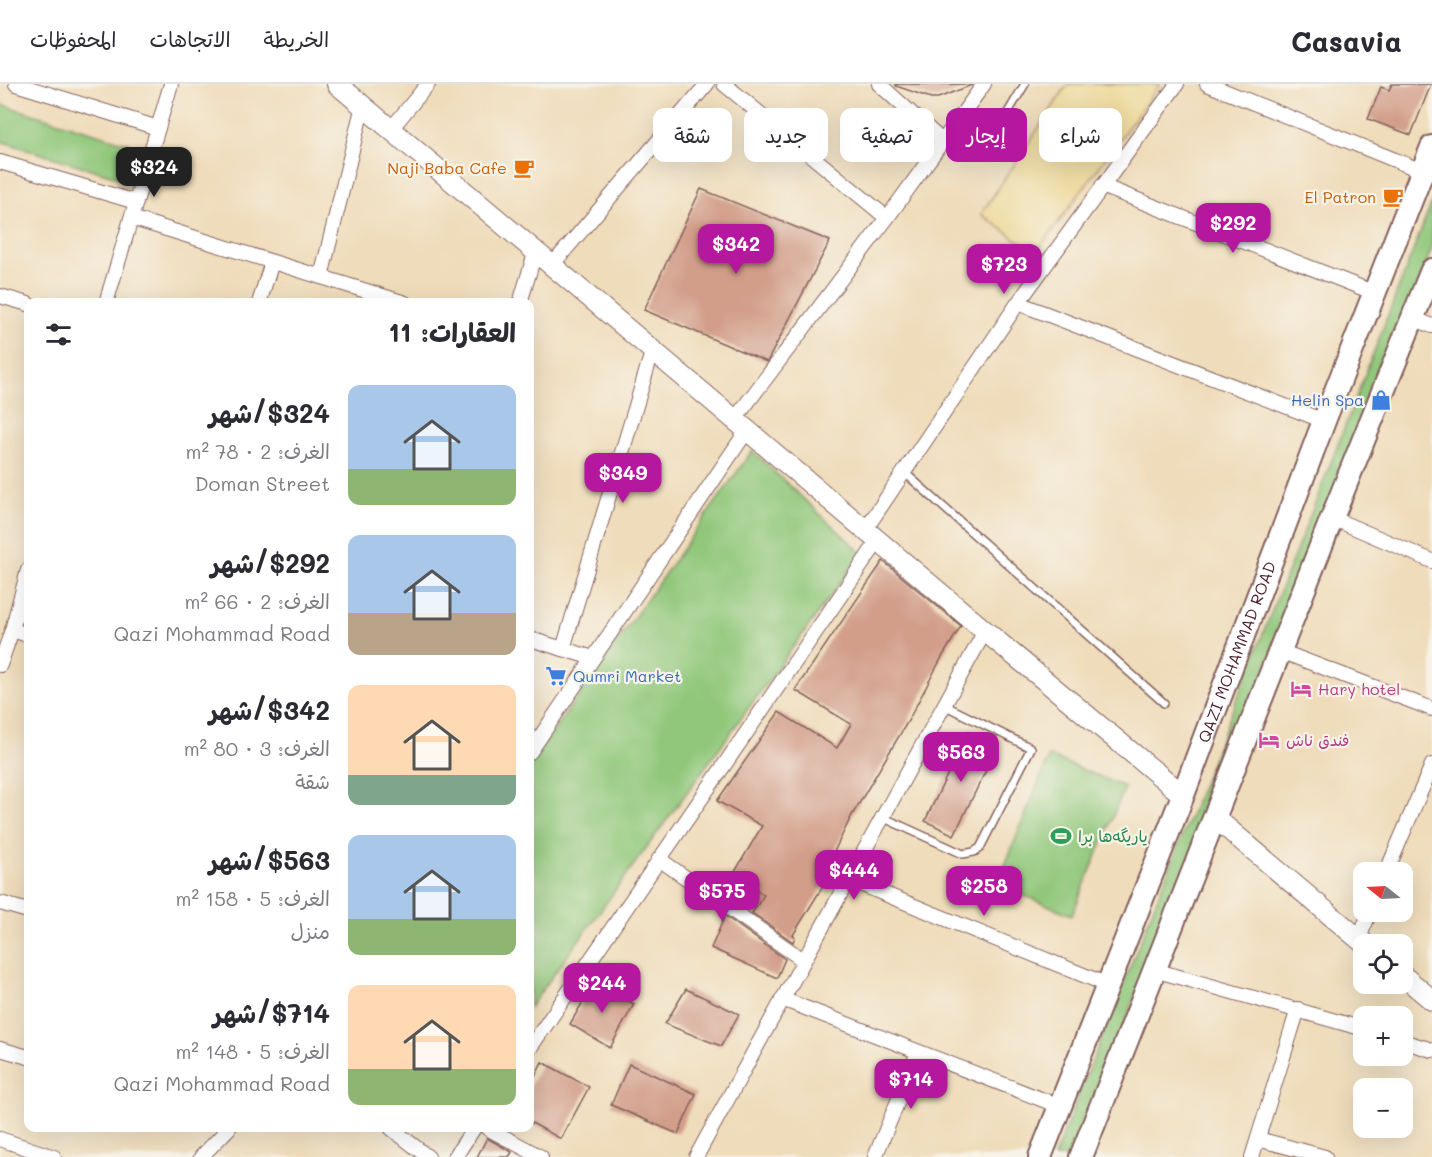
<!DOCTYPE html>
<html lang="ar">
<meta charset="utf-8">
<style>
:root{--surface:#fff;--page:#f2f2f3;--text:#2b2b33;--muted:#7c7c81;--line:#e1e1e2;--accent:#b5179e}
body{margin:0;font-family:Mali,"Playpen Sans Arabic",sans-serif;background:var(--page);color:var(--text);direction:rtl;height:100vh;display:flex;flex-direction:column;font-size:22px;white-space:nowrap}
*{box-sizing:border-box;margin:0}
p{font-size:20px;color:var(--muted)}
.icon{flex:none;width:33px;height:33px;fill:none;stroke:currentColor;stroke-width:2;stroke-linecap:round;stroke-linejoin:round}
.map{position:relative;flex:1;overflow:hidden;direction:ltr}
.drawer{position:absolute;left:24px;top:214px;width:510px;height:834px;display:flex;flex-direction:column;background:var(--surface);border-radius:12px;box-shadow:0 6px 24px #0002;direction:rtl}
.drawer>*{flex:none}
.top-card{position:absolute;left:552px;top:24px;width:570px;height:54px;direction:rtl;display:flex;gap:12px}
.needle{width:39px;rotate:288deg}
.fabs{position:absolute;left:1353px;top:778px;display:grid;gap:12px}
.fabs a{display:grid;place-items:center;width:60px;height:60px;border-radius:12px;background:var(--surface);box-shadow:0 6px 24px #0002;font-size:30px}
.price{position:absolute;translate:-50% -51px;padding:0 14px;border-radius:12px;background:var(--accent);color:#fff;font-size:20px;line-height:39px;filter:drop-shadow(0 2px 3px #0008)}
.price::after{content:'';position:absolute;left:50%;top:36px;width:18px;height:14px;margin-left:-9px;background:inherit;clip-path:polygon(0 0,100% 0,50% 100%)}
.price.on{background:#222;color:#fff}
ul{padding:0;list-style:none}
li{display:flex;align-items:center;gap:18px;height:150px;padding:0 18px}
li span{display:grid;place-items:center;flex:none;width:168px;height:120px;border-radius:12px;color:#555}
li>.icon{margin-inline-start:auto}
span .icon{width:72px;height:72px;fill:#fffc;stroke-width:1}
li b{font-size:26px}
h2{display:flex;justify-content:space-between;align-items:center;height:72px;padding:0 18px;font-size:26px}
.pill{padding:0 21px;border-radius:12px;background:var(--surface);box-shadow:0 6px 24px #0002;font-size:21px;line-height:54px}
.pill.on{background:var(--accent);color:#fff}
header{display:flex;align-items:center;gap:36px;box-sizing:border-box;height:84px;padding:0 30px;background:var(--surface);border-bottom:2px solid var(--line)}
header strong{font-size:28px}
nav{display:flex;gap:33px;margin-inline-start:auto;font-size:21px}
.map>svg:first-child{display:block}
</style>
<header>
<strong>Casavia</strong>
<nav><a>الخريطة</a><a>الاتجاهات</a><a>المحفوظات</a></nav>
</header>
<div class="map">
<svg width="1432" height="1073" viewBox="0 0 1432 1073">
<rect width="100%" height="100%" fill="#f7f3e8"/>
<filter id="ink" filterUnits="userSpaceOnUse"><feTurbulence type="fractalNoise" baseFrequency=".0167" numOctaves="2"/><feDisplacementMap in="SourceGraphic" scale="12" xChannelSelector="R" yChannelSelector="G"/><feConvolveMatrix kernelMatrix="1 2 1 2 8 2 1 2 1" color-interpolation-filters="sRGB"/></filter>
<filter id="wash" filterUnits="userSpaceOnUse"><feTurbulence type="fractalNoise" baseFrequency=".008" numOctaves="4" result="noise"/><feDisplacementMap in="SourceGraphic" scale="24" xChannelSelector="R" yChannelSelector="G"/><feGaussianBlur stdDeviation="1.35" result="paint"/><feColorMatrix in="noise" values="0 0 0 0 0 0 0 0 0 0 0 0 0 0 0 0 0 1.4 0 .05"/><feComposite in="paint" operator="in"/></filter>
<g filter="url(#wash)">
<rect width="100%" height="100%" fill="#efdcba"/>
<!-- green -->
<g fill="#90c77a" stroke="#6d7352" stroke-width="1.5">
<path d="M 0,20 L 130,60 L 120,94 L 0,57 Z"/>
<path d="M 1432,118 L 1432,164 L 1388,277 L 1071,1073 L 1054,1073 L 1314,422 Z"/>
<path d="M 752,367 L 862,469 L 530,923 L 530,680 Z"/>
<path d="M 1049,672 L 1125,703 L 1072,831 L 997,801 Z"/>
</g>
<!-- sand -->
<path fill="#eeda9e" stroke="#9c7c64" stroke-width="1.5" d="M 1068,0 L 1160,0 L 1036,169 L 981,130 Z"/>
<g id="blocks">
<!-- building -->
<g fill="#d29d89">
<path d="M 896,0 L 972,0 L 972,1 L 938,14 L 931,14 L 896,2 Z"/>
<path d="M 1392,0 L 1431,0 L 1411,51 L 1368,35 L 1381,3 L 1389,6 Z"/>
<path d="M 701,105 L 830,157 L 767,278 L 644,226 Z"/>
<path d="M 883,477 L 961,542 L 942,573 L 908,637 L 851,733 L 828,780 L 834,784 L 793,851 L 795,853 L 793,858 L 752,829 L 764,811 L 733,791 L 762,742 L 717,717 L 779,628 L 837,664 L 851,640 L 795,606 Z"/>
<path d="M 968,648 L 998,662 L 954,751 L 925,737 Z"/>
<path d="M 725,832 L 785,875 L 777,894 L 711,864 Z"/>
<path d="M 595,897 L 634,920 L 610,964 L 570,940 Z"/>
<path d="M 686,905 L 739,930 L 721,962 L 665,940 Z"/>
<path d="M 542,978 L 589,1003 L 561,1055 L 530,1038 L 530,1002 Z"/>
<path d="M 629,980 L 696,1010 L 678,1050 L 611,1021 Z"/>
<path d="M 487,1054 L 512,1068 L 509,1073 L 477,1073 Z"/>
</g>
</g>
</g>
<g filter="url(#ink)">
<use href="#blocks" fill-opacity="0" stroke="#84615d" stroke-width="1.5"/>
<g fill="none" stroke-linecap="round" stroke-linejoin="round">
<!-- lane casing -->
<g stroke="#84615d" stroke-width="10">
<g id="lane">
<path d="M 986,65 L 1025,0"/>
<path d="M 904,388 L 1164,619"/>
<path d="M 882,733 L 963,770 L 974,768 L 980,764 L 1031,664 L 944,621"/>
</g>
</g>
<!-- street casing -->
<g stroke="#84615d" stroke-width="16">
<g id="street">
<path d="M 16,0 L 158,44"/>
<path d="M 724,0 L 887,134"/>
<path d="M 879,0 L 943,58"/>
<path d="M 1207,0 L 1422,87"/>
<path d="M 391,45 L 428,0"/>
<path d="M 0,78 L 136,118"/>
<path d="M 1102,102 L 1375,209"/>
<path d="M 131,134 L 405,219"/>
<path d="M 553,180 L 707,0"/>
<path d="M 321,193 L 363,21"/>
<path d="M 0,212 L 28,220"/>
<path d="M 106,219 L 171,0"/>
<path d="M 259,219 L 272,178"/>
<path d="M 520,219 L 536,166"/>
<path d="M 1018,219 L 1324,337"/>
<path d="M 1413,234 L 1432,242"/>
<path d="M 735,335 L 887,134 L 984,0"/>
<path d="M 1332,434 L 1432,477"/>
<path d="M 865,446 L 1018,219 L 1177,0"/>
<path d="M 12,546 L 28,551"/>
<path d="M 530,555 L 593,574"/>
<path d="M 563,565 L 653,265"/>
<path d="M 1280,567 L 1432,625"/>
<path d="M 0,581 L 12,546 L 28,486"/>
<path d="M 530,668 L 748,345"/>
<path d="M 659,775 L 803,876"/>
<path d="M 1386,789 L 1432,681"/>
<path d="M 848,795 L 1108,901"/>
<path d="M 0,819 L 28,827"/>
<path d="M 1359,854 L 1370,828"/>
<path d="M 1154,886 L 1364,945"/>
<path d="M 782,915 L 1059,1022"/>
<path d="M 1402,957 L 1432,966"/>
<path d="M 530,964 L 878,457"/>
<path d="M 0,965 L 28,973"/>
<path d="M 391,1044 L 428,1073"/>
<path d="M 487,1044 L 541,1073"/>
<path d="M 0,1055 L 54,1073"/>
<path d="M 1258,1055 L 1325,1073"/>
<path d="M 201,1073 L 229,1044"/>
<path d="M 455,1073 L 474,1044"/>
<path d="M 696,1073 L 985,547"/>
<path d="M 875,1073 L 918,968"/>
<path d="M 1252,1073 L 1298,925"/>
</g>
</g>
<!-- secondary casing -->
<g stroke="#84615d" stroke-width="22">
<g id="secondary">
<path d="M 337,0 L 985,547 L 1183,711"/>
<path d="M 1214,733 L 1366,861"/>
<path d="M 1402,891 L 1432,916"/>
</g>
</g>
<!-- primary casing -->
<g stroke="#84615d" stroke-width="26">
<g id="primary">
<path id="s1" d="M 1040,1073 L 1183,711 L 1324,337 L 1432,63"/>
<path d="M 1081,1073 L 1332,434 L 1432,186"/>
</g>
</g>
<!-- lane -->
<use href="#lane" stroke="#fff" stroke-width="7"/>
<!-- street -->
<use href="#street" stroke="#fff" stroke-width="14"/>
<!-- secondary -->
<use href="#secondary" stroke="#fff" stroke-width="20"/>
<!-- primary -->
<use href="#primary" stroke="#fff" stroke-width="22"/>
</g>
</g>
<!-- icons -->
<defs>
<g id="cafe-bare" transform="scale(1.62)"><path d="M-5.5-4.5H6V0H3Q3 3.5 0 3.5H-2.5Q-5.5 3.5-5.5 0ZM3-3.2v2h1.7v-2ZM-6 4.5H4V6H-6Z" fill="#e8710a" stroke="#f7f3e8" stroke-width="2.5" paint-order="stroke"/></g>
<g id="shop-bare" transform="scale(1.62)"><path d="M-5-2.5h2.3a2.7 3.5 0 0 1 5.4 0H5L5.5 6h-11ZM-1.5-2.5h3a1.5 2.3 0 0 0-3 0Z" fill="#3f7fe0" stroke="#f7f3e8" stroke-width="2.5" paint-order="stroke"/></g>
<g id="supermarket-bare" transform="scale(1.62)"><path d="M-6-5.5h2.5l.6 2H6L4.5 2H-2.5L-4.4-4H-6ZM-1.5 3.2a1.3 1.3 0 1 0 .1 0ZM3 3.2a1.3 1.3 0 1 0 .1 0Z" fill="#3f7fe0" stroke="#f7f3e8" stroke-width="2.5" paint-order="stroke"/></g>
<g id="hotel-bare" transform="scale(1.62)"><path d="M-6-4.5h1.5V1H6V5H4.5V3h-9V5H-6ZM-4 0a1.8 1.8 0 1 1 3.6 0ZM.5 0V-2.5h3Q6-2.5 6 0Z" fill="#d1479c" stroke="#f7f3e8" stroke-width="2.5" paint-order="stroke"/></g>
<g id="stadium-bare" transform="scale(1.62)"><path d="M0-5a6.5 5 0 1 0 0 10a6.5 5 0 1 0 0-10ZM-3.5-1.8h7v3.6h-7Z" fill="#2e9e5b" stroke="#f7f3e8" stroke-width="2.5" paint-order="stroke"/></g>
</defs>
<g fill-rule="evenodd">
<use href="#cafe-bare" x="524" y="84"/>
<use href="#cafe-bare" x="1393" y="113"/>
<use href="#shop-bare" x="1381" y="316"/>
<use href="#supermarket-bare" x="556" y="592"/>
<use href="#hotel-bare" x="1301" y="605"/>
<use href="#hotel-bare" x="1269" y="656"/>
<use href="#stadium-bare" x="1061" y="752"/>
</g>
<g text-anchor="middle" stroke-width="4.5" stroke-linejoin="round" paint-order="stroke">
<!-- food labels -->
<g font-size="16" fill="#c56008" stroke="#f7f3e8" text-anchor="end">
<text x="507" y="90">Naji Baba Cafe</text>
<text x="1376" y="119">El Patron</text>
</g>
<!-- shop labels -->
<g font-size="16" fill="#366cbe" stroke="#f7f3e8" text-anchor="end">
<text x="1364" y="322">Helin Spa</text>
<text x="573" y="598" text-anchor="start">Qumri Market</text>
</g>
<!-- street labels -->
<g font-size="16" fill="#4a1f2b" stroke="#f7f3e8">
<text dy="6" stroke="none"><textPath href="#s1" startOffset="542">QAZI MOHAMMAD ROAD</textPath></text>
</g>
<!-- hotel labels -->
<g font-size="16" fill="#b23c85" stroke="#f7f3e8" text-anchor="start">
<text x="1318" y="611">Hary hotel</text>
<text x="1286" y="662">فندق ناش</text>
</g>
<!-- leisure labels -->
<g font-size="16" fill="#27864d" stroke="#f7f3e8" text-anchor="start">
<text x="1078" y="758">یاریگەها برا</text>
</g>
</g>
</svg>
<div class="fabs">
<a><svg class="needle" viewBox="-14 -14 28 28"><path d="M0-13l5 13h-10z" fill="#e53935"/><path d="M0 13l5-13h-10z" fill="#7c7c81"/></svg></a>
<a><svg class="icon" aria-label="locate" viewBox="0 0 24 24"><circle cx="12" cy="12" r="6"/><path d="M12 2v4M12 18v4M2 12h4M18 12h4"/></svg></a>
<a>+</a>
<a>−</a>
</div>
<b class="price on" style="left:154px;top:114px">$324</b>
<b class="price" style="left:1233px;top:170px">$292</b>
<b class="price" style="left:736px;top:191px">$342</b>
<b class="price" style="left:1004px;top:211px">$723</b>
<b class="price" style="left:623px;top:420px">$349</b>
<b class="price" style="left:961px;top:699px">$563</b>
<b class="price" style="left:854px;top:817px">$444</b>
<b class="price" style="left:984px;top:833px">$258</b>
<b class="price" style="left:722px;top:838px">$575</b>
<b class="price" style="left:602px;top:930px">$244</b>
<b class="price" style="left:911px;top:1026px">$714</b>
<div class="top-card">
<a class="pill">شراء</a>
<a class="pill on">إيجار</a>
<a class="pill">تصفية</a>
<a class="pill">جديد</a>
<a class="pill">شقة</a>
</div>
<section class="drawer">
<h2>العقارات: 11<svg class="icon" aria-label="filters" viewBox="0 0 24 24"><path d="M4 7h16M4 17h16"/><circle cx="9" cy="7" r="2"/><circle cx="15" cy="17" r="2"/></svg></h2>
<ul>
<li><span style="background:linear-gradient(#a9c7e8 70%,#8fb573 0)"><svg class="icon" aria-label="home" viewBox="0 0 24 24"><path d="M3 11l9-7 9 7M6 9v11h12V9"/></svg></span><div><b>$324/شهر</b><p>الغرف: 2 · 78 m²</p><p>Doman Street</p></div></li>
<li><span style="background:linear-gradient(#a9c7e8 65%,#b9a48a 0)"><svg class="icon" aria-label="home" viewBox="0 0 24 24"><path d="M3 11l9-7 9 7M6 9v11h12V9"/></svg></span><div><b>$292/شهر</b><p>الغرف: 2 · 66 m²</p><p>Qazi Mohammad Road</p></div></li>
<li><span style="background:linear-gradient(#ffd9b3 75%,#7fa58c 0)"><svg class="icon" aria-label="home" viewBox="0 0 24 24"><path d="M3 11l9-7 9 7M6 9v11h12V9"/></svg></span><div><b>$342/شهر</b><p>الغرف: 3 · 80 m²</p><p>شقة</p></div></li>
<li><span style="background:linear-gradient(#a9c7e8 70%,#8fb573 0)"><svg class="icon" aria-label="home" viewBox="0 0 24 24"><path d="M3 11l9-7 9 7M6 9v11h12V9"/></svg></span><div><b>$563/شهر</b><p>الغرف: 5 · 158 m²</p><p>منزل</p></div></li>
<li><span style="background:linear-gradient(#ffd9b3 70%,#8fb573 0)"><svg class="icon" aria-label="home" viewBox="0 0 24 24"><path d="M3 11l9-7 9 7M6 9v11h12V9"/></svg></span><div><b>$714/شهر</b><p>الغرف: 5 · 148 m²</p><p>Qazi Mohammad Road</p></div></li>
</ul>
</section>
</div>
